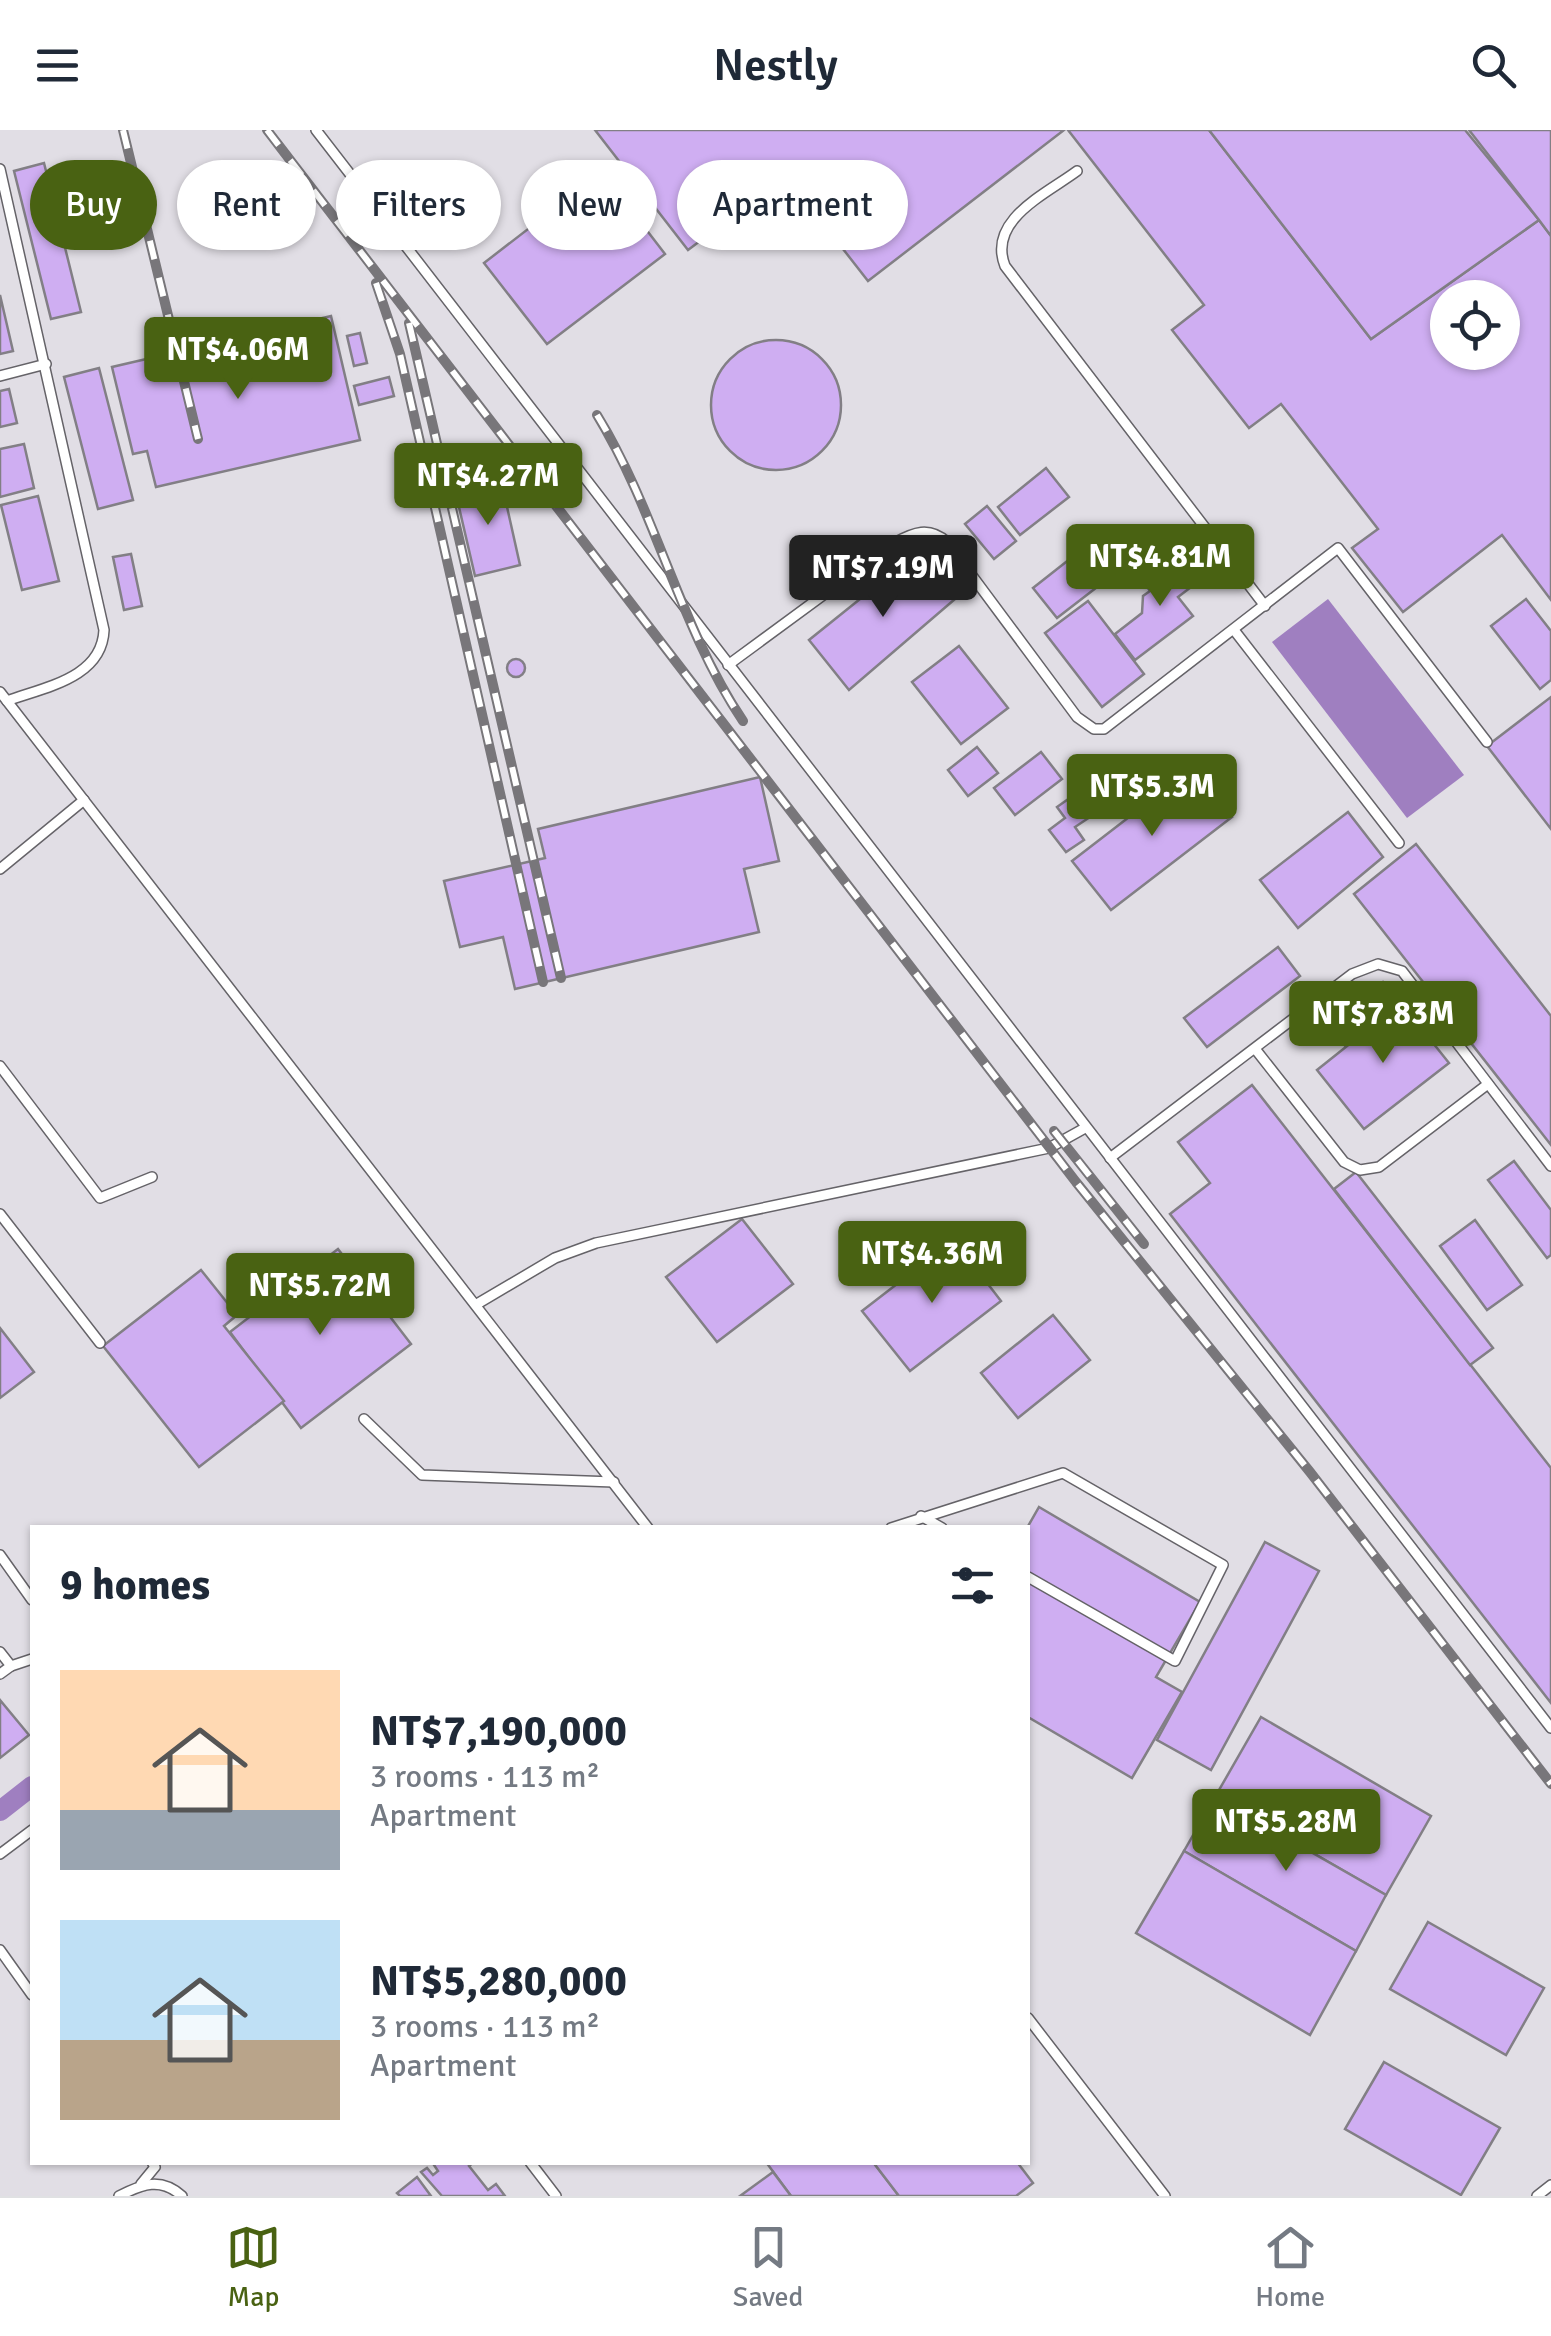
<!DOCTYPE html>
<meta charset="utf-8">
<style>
:root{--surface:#fff;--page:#f2f2f3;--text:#1f2937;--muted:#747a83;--line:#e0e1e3;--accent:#496212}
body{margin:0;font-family:Signika,sans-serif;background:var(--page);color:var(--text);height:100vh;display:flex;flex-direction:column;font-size:38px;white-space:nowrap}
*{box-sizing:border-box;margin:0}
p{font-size:32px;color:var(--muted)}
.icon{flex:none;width:55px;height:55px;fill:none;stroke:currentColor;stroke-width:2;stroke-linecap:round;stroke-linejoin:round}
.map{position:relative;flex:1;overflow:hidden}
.side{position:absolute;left:30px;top:1395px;width:1000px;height:640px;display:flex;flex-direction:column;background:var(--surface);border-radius:0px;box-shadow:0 2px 8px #0004}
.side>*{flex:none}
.banner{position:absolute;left:30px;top:30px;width:1000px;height:90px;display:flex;gap:20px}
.buttons{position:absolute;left:1430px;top:150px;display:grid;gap:20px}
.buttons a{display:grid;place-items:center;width:90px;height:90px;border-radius:50%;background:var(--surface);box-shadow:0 2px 8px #0004;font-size:50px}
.price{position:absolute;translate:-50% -85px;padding:0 22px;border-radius:10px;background:var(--accent);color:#fff;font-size:32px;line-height:65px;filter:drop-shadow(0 2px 5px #0008)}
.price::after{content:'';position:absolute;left:50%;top:60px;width:30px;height:22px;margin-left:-15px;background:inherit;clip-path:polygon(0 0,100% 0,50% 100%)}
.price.current{background:#222;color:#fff}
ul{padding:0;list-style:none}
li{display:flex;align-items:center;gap:30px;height:250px;padding:0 30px}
li span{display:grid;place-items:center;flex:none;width:280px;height:200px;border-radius:0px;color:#555}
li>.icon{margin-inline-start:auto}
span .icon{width:120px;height:120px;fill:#fffc;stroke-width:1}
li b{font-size:42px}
h2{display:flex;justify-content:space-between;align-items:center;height:120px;padding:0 30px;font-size:42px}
.pill{padding:0 35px;border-radius:45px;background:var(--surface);box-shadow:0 2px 8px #0004;font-size:35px;line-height:90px}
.pill.current{background:var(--accent);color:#fff}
header{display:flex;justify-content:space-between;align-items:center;height:130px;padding:0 30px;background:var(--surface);font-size:45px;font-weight:600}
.tab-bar{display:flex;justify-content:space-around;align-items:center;height:140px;border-top:2px solid var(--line);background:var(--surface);font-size:28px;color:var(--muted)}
.tab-bar a{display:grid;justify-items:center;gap:5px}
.tab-bar .current{color:var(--accent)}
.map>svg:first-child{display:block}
</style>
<header><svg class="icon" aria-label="menu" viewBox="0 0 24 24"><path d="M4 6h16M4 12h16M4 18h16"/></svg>Nestly<svg class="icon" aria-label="search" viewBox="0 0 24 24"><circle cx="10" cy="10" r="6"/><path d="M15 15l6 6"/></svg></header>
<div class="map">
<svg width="1551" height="2066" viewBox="0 0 1551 2066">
<rect width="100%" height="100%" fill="#e1dee5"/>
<!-- water -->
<g fill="#9f7fc0">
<path d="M 1328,469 L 1464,645 L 1407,688 L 1272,512 Z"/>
<circle cx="1111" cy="649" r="24"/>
</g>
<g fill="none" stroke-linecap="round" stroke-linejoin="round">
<!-- canal -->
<path stroke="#9f7fc0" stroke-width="20" d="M 0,1681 L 32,1656"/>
</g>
<!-- building -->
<g fill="#cfaef2" stroke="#827f85" stroke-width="2.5" fill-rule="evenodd">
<path d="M 595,0 L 1064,0 L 868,151 L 786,46 L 688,120 Z"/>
<path d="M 1068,0 L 1209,0 L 1371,209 L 1539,90 L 1551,106 L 1551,470 L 1502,405 L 1403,482 L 1352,418 L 1378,399 L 1281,274 L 1249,298 L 1172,200 L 1204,175 ZM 1448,168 L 1502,168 L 1502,222 L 1448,222 Z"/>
<path d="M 1209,0 L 1465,0 L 1539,90 L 1371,209 Z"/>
<path d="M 1469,0 L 1551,0 L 1551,106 L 1539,90 Z"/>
<path d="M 44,33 L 81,182 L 51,189 L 14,41 Z"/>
<path d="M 602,42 L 665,124 L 547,214 L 484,133 Z"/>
<path d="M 0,165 L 13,221 L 0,224 Z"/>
<path d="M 331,186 L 360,310 L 156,357 L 147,321 L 133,324 L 112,237 Z"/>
<path d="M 360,203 L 367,233 L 354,236 L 347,206 Z"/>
<circle cx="776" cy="275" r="65"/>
<path d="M 99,238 L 133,370 L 98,379 L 64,247 Z"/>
<path d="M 389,247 L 394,266 L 359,275 L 354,256 Z"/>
<path d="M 9,259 L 17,293 L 0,297 L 0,261 Z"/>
<path d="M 24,314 L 34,358 L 0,367 L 0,319 Z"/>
<path d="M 1046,338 L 1069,367 L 1020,405 L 998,377 Z"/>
<path d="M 501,350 L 520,435 L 475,446 L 455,360 Z"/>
<path d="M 38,366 L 59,451 L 22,460 L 1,375 Z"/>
<path d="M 987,376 L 1016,411 L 994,429 L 965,394 Z"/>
<path d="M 1099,406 L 1123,437 L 1057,488 L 1033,458 Z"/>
<path d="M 921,420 L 955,469 L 849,560 L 809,510 Z"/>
<path d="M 131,424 L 142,476 L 124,480 L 113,427 Z"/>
<path d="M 1180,425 L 1199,451 L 1178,467 L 1193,486 L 1135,530 L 1115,504 L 1142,483 L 1143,466 L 1150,461 L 1144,452 Z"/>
<path d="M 1526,469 L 1551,501 L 1551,550 L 1540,559 L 1491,496 Z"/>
<path d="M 1088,471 L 1144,544 L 1102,577 L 1045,503 Z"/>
<path d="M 959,516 L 1008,578 L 961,614 L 912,552 Z"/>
<circle cx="516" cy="538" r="9"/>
<path d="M 1551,567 L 1551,699 L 1487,616 Z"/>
<path d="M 977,617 L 998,643 L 968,666 L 948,640 Z"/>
<path d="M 1041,622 L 1062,649 L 1015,685 L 994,658 Z"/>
<path d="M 1194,637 L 1232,687 L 1111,780 L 1072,731 Z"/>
<path d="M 760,647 L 779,731 L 744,739 L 759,802 L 515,859 L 503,807 L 460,817 L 444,751 L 545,728 L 538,699 Z"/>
<path d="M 1074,665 L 1090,687 L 1075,697 L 1084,710 L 1066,722 L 1049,700 L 1065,688 L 1057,677 Z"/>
<path d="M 1348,682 L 1383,727 L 1298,798 L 1260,750 Z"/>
<path d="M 1416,714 L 1551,886 L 1551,1015 L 1354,764 Z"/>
<path d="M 1278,817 L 1300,846 L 1207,917 L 1184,888 Z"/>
<path d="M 1383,852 L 1401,873 L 1346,917 L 1329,896 Z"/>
<path d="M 1401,873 L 1449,933 L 1364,999 L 1317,940 Z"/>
<path d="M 1252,955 L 1551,1338 L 1551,1573 L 1170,1084 L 1210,1053 L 1178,1012 Z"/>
<path d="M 1514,1031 L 1551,1080 L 1551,1125 L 1547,1128 L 1488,1050 Z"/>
<path d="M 1356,1042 L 1493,1218 L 1470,1235 L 1334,1059 Z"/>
<path d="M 742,1089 L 793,1154 L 717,1212 L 666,1147 Z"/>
<path d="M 1475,1090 L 1522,1155 L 1487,1180 L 1440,1116 Z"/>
<path d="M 954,1110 L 1001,1171 L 910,1241 L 862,1181 Z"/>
<path d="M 338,1119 L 411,1214 L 301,1298 L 230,1202 Z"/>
<path d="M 201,1140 L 237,1185 L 224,1196 L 284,1271 L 199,1337 L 103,1216 Z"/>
<path d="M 1053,1185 L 1090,1230 L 1018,1288 L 981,1243 Z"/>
<path d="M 0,1198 L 34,1242 L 0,1268 Z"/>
<path d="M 1039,1377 L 1200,1472 L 1156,1547 L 1182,1562 L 1132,1648 L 1028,1587 L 1027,1398 Z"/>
<path d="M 1265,1412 L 1319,1441 L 1211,1640 L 1157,1610 Z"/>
<path d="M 0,1570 L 29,1605 L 0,1628 Z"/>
<path d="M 1261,1587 L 1431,1686 L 1386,1765 L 1215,1667 Z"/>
<path d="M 1215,1667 L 1386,1765 L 1356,1821 L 1184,1721 Z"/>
<path d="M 1184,1721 L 1356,1821 L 1310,1905 L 1136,1803 Z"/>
<path d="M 1428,1792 L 1544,1858 L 1506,1925 L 1390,1859 Z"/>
<path d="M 1384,1932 L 1500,1998 L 1461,2065 L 1345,1999 Z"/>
<path d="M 432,2032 L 474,2032 L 469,2036 L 488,2060 L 496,2054 L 505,2066 L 442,2066 L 421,2042 L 427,2038 L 433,2045 L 438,2041 Z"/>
<path d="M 766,2032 L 873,2032 L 899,2066 L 791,2066 Z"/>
<path d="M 873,2032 L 1017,2032 L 1033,2053 L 1016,2066 L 899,2066 Z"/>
<path d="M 773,2042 L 791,2066 L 740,2066 Z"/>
<path d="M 417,2047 L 431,2066 L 400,2066 L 397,2063 Z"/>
</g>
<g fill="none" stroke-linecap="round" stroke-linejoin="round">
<!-- service casing -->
<g stroke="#656368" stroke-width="12">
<g id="service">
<path d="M 316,0 L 1551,1598"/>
<path d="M 0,39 L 104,500 C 102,548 45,557 7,571"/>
<path d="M 1077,41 C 1046,64 987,90 1005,136 L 1265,476"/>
<path d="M 0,246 L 46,234"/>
<path d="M 1234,500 L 1399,713"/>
<path d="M 728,535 L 894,413 C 914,402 929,396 947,412 L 1077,587 L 1094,599 L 1104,599 L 1338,418 L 1487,612"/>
<path d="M 0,562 L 648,1398"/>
<path d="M 0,739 L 84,670"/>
<path d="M 1256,920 L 1344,1032 L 1360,1040 L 1379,1037 L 1488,954"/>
<path d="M 0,936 L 100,1068 L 152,1047"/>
<path d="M 1110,1028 L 1352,844 L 1378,834 L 1402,841 L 1551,1036"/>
<path d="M 0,1084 L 100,1213"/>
<path d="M 477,1174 L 555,1128 L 596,1113 L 1049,1018 L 1085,998"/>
<path d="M 364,1289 L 422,1345 L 614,1352"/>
<path d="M 921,1386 L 942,1398"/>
<path d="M 891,1398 L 1063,1343 L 1223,1435 L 1175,1531 L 1028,1447"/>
<path d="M 0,1425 L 32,1470"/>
<path d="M 0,1522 L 11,1536 L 0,1544"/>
<path d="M 11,1536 L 32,1529"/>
<path d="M 0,1724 L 32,1700"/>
<path d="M 0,1820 L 32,1865"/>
<path d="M 1028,1888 L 1165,2066"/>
<path d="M 530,2032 L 556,2066"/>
<path d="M 141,2054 L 155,2037 L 152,2032"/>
<path d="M 119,2066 C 142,2054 161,2047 182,2066"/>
<path d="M 1537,2066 L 1551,2055"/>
</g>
</g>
<!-- service -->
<use href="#service" stroke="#fff" stroke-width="9"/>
<!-- rail casing -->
<g stroke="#78767a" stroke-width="10">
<g id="rail">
<path d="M 123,0 L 198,309"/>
<path d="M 267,0 L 1076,1052 L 1310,1342 L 1551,1654"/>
<path d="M 376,153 L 400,224 L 543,852"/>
<path d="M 409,193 L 561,848"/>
<path d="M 597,285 C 657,383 679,496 743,591"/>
<path d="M 1054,1001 L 1144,1114"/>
</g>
</g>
<!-- rail -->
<use href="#rail" stroke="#fff" stroke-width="6" stroke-dasharray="19" stroke-linecap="butt"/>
</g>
</svg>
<div class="buttons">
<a><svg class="icon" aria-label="locate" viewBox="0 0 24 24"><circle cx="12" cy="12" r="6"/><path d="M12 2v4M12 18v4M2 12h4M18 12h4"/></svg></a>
</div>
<b class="price" style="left:238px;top:272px">NT$4.06M</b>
<b class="price" style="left:488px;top:398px">NT$4.27M</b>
<b class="price" style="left:1160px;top:479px">NT$4.81M</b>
<b class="price current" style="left:883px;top:490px">NT$7.19M</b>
<b class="price" style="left:1152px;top:709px">NT$5.3M</b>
<b class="price" style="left:1383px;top:936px">NT$7.83M</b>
<b class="price" style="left:932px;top:1176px">NT$4.36M</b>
<b class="price" style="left:320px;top:1208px">NT$5.72M</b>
<b class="price" style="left:1286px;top:1744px">NT$5.28M</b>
<div class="banner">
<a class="pill current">Buy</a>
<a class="pill">Rent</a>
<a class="pill">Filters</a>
<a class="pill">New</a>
<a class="pill">Apartment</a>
</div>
<section class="side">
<h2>9 homes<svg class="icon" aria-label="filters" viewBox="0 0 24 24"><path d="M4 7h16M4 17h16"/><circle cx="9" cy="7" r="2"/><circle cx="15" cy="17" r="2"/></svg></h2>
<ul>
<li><span style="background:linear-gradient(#ffd9b3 70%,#9aa5b1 0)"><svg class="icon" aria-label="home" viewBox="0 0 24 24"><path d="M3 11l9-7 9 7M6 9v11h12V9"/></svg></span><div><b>NT$7,190,000</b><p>3 rooms · 113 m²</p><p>Apartment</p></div></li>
<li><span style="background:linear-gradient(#bfe0f5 60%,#b9a48a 0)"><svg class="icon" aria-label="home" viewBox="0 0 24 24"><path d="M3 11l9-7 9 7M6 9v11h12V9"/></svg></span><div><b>NT$5,280,000</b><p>3 rooms · 113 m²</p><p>Apartment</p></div></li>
</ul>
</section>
</div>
<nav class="tab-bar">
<a class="current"><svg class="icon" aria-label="map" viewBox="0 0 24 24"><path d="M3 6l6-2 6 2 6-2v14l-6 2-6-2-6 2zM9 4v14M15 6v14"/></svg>Map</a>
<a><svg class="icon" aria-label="saved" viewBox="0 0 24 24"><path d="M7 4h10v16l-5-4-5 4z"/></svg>Saved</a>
<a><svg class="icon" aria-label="home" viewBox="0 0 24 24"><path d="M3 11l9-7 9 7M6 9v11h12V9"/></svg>Home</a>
</nav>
